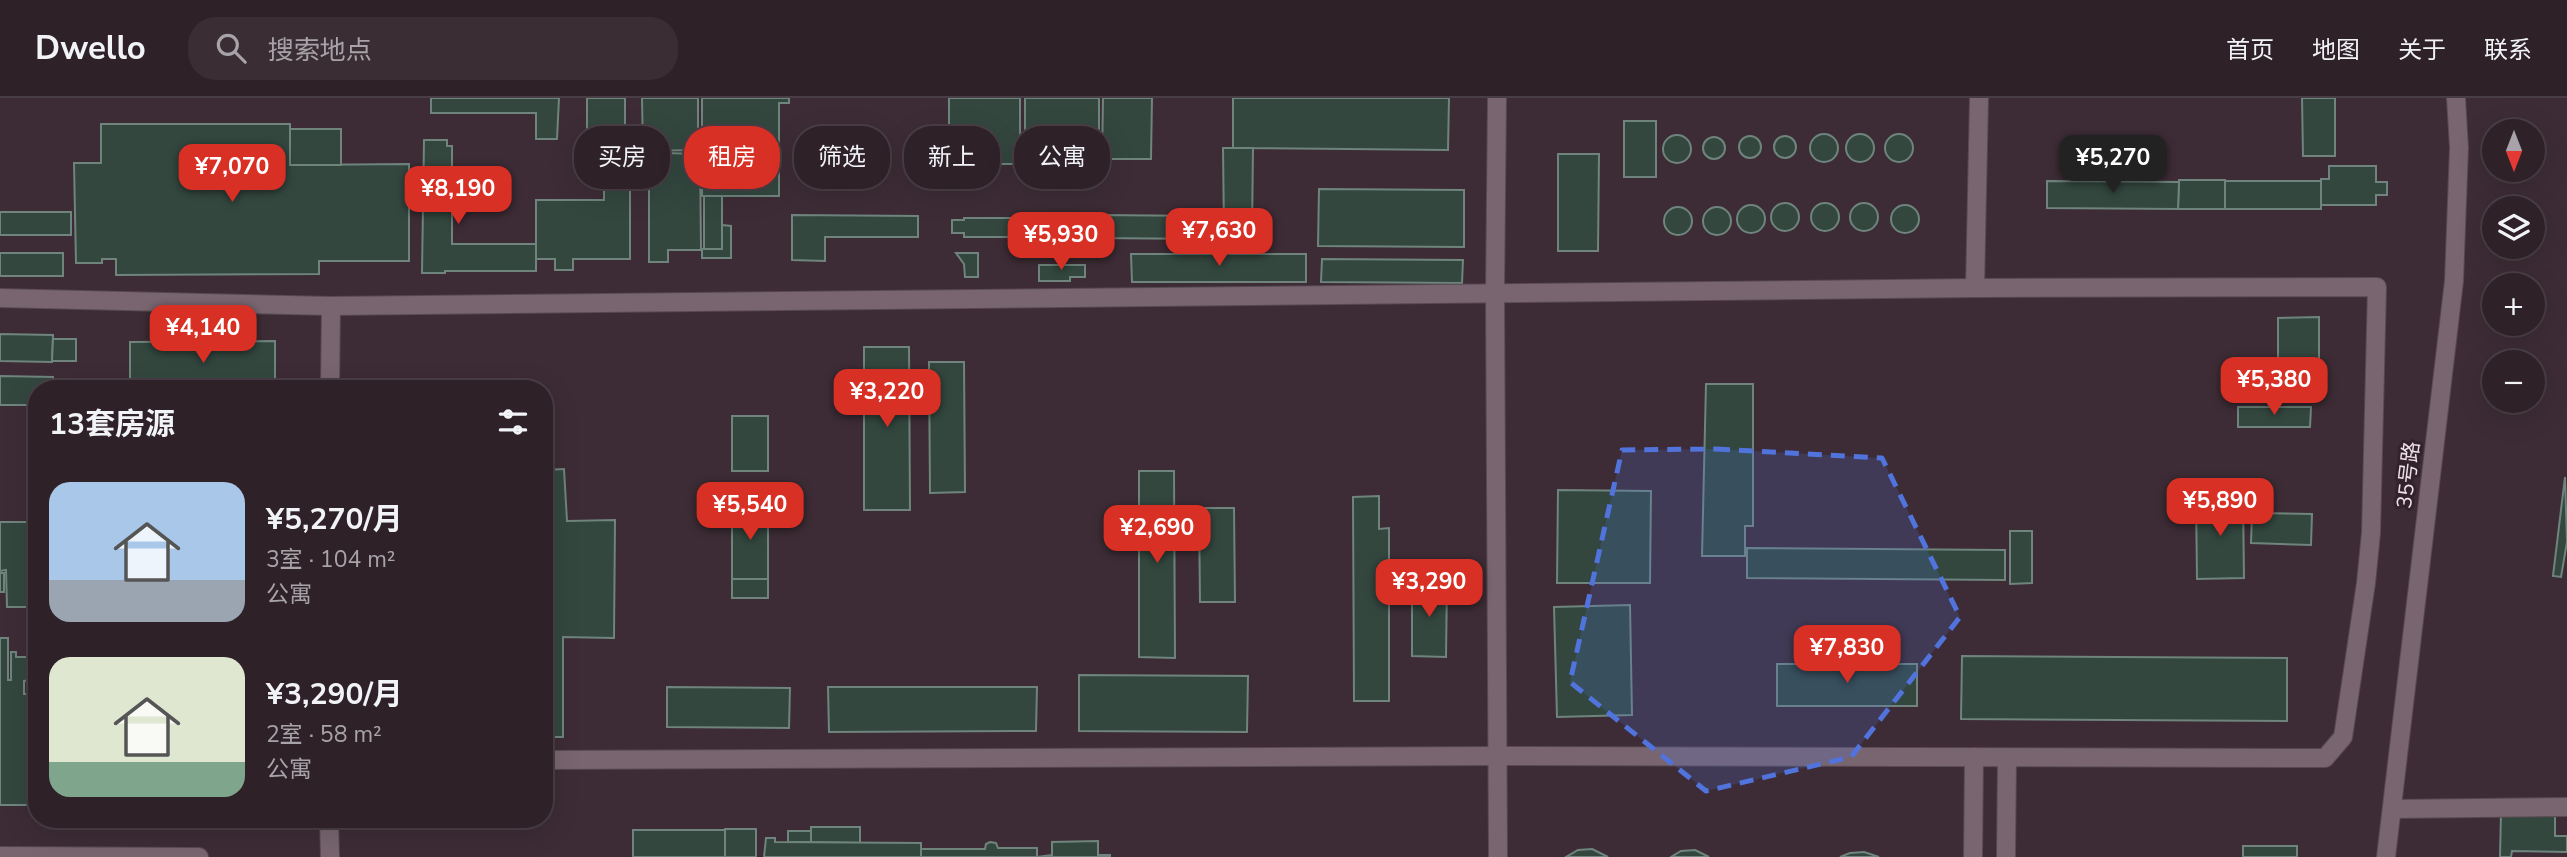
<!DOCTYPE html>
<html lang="zh">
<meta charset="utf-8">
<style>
:root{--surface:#2e2128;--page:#3a2e34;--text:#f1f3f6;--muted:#a7a3a8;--line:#493e45;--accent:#d93025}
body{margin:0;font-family:"Nunito Sans","Noto Sans SC",sans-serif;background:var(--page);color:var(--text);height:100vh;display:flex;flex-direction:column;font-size:26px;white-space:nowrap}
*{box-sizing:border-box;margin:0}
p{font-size:23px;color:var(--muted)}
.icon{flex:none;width:38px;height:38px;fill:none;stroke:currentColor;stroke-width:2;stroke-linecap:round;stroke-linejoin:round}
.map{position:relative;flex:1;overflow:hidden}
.drawer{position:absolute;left:28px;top:282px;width:525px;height:448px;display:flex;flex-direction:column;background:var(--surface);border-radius:28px;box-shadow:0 7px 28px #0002,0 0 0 2px var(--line)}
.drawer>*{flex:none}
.top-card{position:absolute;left:574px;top:28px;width:665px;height:63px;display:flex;gap:14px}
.needle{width:46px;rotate:180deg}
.fabs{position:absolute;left:2482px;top:21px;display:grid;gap:14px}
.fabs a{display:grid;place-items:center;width:63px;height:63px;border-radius:50%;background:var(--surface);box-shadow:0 7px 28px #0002,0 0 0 2px var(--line);font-size:35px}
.price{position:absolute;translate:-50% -60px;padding:0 16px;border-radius:14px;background:var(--accent);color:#fff;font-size:23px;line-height:46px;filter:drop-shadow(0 2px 4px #0008)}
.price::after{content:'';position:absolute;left:50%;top:42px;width:21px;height:16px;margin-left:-10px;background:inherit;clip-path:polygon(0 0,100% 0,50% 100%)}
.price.current{background:#222;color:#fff}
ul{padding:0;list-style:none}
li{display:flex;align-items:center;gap:21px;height:175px;padding:0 21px}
li span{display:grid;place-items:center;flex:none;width:196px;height:140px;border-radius:21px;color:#555}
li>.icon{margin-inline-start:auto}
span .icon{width:84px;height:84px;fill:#fffc;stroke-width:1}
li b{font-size:30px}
h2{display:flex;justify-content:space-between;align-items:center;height:84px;padding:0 21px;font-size:30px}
.pill{padding:0 24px;border-radius:28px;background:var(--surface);box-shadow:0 7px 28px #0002,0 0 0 2px var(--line);font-size:24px;line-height:63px}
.pill.current{background:var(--accent);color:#fff}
header{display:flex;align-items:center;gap:42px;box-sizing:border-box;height:98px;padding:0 35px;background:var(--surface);border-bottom:2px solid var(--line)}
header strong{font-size:33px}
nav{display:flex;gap:38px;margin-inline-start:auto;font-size:24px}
.search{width:490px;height:63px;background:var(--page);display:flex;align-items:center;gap:18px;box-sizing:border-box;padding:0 24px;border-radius:28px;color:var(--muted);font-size:26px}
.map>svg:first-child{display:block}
</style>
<header>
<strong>Dwello</strong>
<div class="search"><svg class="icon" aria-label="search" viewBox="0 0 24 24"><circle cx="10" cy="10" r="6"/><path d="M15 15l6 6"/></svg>搜索地点</div>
<nav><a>首页</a><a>地图</a><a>关于</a><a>联系</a></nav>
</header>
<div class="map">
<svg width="2567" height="759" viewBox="0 0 2567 759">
<rect width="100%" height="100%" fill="#3d2c35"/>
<!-- building -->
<g fill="#33473f" stroke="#6e847c" stroke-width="2">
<path d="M 431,0 L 559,0 L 557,41 L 536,41 L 536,15 L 431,15 Z"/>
<rect x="587" y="0" width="38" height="45"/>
<path d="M 642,0 L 698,0 L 698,52 L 643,53 Z"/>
<path d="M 702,0 L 789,0 L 789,5 L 779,5 L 779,98 L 702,98 Z"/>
<rect x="949" y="0" width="71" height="66"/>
<path d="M 1025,0 L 1099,0 L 1099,66 L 1025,64 Z"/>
<path d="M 1103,0 L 1152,0 L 1151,61 L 1102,61 Z"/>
<path d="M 1233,0 L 1449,0 L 1448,52 L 1233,50 Z"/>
<path d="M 2302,0 L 2335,0 L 2335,58 L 2303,58 Z"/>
<rect x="1624" y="23" width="32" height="56"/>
<path d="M 101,26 L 290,26 L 290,67 L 409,66 L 409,163 L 319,163 L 319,176 L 116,177 L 116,161 L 102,161 L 102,165 L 76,165 L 74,65 L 101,65 Z"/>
<rect x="290" y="31" width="51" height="36"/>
<circle cx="1899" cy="50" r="14"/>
<circle cx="1860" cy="50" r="14"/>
<circle cx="1824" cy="50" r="14"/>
<circle cx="1677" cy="51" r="14"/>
<circle cx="1785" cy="49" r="11"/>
<circle cx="1750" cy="49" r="11"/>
<circle cx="1714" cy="50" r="11"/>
<path d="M 424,42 L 447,42 L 447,48 L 452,48 L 452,146 L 536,146 L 536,173 L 445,173 L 445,175 L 422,175 Z"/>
<rect x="592" y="45" width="30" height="11"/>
<path d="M 1223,50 L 1253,50 L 1252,133 L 1224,132 Z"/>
<path d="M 665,55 L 700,56 L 701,152 L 668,152 L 668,164 L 649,164 L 649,57 L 665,57 Z"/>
<path d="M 1558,56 L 1599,56 L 1598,153 L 1558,153 Z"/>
<path d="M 604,66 L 630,66 L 630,161 L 573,161 L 573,172 L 555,172 L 555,161 L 536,161 L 536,102 L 604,102 Z"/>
<path d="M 2329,68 L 2376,68 L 2376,84 L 2387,84 L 2387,97 L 2376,97 L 2376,107 L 2321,107 L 2321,81 L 2329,81 Z"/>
<path d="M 2179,82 L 2225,82 L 2225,111 L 2178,111 Z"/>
<path d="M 2047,83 L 2179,84 L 2178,111 L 2047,110 Z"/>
<rect x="2225" y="83" width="96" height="28"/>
<path d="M 1319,91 L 1464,92 L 1464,149 L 1318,148 Z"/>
<rect x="704" y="98" width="18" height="53"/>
<circle cx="1825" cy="119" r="14"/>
<circle cx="1864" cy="119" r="14"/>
<circle cx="1785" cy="119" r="14"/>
<circle cx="1751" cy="121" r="14"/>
<circle cx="1905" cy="121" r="14"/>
<circle cx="1678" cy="123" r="14"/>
<circle cx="1717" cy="123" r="14"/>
<rect x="0" y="114" width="71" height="23"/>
<path d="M 792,117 L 918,118 L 918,139 L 825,139 L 825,163 L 792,162 Z"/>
<path d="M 1095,117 L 1210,118 L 1209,141 L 1095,140 Z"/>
<path d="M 964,120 L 1040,120 L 1040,123 L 1070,123 L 1070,135 L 1040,135 L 1040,139 L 964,139 L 964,135 L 952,135 L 952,122 L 964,122 Z"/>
<path d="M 722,127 L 731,128 L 731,160 L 702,160 L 702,151 L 722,151 Z"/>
<rect x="0" y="155" width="63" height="23"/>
<path d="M 956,155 L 978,155 L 978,179 L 965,179 L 964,166 Z"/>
<path d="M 1131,156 L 1306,156 L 1306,184 L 1132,184 Z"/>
<path d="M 1322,161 L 1463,162 L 1462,185 L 1321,184 Z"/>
<path d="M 1039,167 L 1085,167 L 1085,179 L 1070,179 L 1070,183 L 1039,183 Z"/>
<path d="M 2319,219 L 2319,261 L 2278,262 L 2278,220 Z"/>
<path d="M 0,236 L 53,237 L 52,264 L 0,263 Z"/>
<path d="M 53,241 L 76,241 L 76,263 L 52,263 Z"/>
<path d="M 275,243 L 275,290 L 130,290 L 130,244 Z"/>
<path d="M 864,249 L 909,249 L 910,412 L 864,412 Z"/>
<path d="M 929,264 L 964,264 L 965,394 L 930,395 Z"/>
<path d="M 0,278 L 53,279 L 54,290 L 37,290 L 37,307 L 0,307 Z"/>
<path d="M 1706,286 L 1753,286 L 1753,428 L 1745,428 L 1745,458 L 1702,458 Z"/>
<path d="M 2238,309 L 2311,309 L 2310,329 L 2238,329 Z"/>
<rect x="732" y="318" width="36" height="55"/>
<path d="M 564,371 L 567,423 L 615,422 L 614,540 L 563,539 L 563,639 L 544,639 L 544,372 Z"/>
<path d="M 1139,373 L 1174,373 L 1175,560 L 1139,559 Z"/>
<path d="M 2565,379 L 2567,444 L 2561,479 L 2553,478 Z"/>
<path d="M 1558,392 L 1651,393 L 1650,485 L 1557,485 Z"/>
<path d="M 1379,398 L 1379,431 L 1389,430 L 1389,603 L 1354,603 L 1353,399 Z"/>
<path d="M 2196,399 L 2243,399 L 2244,480 L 2197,481 Z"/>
<rect x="732" y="408" width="36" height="73"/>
<path d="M 1199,410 L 1234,410 L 1235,504 L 1200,504 Z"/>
<path d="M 2252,415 L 2312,416 L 2311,447 L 2251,445 Z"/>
<path d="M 0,424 L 37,424 L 37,509 L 7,509 L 6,472 L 0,473 Z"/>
<path d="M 2010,433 L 2032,433 L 2032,485 L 2010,486 Z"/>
<path d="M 1747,450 L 2005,452 L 2005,482 L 1747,480 Z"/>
<rect x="0" y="475" width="4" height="19"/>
<rect x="732" y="481" width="36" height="19"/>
<path d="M 1412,484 L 1447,484 L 1446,559 L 1412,558 Z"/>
<path d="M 1630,507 L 1632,617 L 1557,619 L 1554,509 Z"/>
<path d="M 0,540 L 8,540 L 8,582 L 11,582 L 11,554 L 16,554 L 16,559 L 37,559 L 37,580 L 24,583 L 24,596 L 37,596 L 37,707 L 0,707 Z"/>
<path d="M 1962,558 L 2287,560 L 2287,623 L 1961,621 Z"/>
<rect x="1777" y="566" width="140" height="42"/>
<path d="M 1079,577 L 1248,578 L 1247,634 L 1079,633 Z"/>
<path d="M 667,589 L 790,590 L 789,630 L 667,629 Z"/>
<path d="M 828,589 L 1037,589 L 1036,633 L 829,634 Z"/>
<path d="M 2501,715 L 2555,715 L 2555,738 L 2567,738 L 2567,754 L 2512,753 L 2511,759 L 2500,759 Z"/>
<path d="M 133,721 L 226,721 L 226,730 L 133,731 Z"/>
<path d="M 811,729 L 860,729 L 860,745 L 811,744 Z"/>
<rect x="725" y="731" width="31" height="28"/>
<rect x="633" y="732" width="92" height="27"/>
<rect x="788" y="733" width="23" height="11"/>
<path d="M 766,740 L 775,740 L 775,744 L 921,745 L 921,759 L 764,759 Z"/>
<path d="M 1098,743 L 1098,757 L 1110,757 L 1110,759 L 1037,759 L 1052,757 L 1052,744 Z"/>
<path d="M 990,744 L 996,745 L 998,750 L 1037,750 L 1037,759 L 921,759 L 921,751 L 985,751 L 986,746 Z"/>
<rect x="2243" y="748" width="54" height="11"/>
<path d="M 1592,751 L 1608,759 L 1566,759 L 1578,752 Z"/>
<path d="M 1695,752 L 1709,759 L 1671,759 L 1681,753 Z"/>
<path d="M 1864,754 L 1879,759 L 1840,759 L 1850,755 Z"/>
</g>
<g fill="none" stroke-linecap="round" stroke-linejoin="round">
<!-- minor casing -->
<g stroke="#584951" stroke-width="20">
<g id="minor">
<path d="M 1497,0 L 1495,195 L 1498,759"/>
<path d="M 1975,190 L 1979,0"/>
<path d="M 0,200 L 331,208 L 1975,190 L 2377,189 L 2371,435 L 2366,485 L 2343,639 L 2325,660 L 1497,658 L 544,662"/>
<path d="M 330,290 L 331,208"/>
<path d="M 2392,711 L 2567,709"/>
<path d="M 329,721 L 330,759"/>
<path d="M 0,758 L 199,759"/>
<path d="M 1973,759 L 1974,659"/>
<path d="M 2006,759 L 2007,660"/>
<path d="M 2386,759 L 2454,183 L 2459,50 L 2456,0"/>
</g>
</g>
<!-- minor -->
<use href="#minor" stroke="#78656f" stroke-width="18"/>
</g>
<!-- marked area -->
<path fill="#5173dc" fill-opacity="0.2" stroke="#5173dc" stroke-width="5" stroke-dasharray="14 9" stroke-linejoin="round" d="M 1716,351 L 1882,360 L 1960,519 L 1851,659 L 1706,693 L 1570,584 L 1622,352 Z"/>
<g text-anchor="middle" stroke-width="6" stroke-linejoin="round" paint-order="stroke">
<!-- street labels -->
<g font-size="21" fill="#ede1e7" stroke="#32222b">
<text transform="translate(2408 377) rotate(-83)" y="7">35号路</text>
</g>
</g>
</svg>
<div class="fabs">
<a><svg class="needle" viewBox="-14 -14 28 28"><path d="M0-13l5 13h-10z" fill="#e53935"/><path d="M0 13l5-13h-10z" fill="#a7a3a8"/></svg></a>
<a><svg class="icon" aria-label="layers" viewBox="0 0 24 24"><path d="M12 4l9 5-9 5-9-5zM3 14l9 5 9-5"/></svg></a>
<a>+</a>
<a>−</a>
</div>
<b class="price current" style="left:2113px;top:97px">¥5,270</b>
<b class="price" style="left:232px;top:106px">¥7,070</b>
<b class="price" style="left:458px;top:128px">¥8,190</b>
<b class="price" style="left:1219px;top:170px">¥7,630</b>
<b class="price" style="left:1061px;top:174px">¥5,930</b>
<b class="price" style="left:203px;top:267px">¥4,140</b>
<b class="price" style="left:2274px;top:319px">¥5,380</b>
<b class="price" style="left:887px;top:331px">¥3,220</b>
<b class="price" style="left:2220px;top:440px">¥5,890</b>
<b class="price" style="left:750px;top:444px">¥5,540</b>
<b class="price" style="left:1157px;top:467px">¥2,690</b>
<b class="price" style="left:1429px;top:521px">¥3,290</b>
<b class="price" style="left:1847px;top:587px">¥7,830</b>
<div class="top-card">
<a class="pill">买房</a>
<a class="pill current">租房</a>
<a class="pill">筛选</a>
<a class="pill">新上</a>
<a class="pill">公寓</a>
</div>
<section class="drawer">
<h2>13套房源<svg class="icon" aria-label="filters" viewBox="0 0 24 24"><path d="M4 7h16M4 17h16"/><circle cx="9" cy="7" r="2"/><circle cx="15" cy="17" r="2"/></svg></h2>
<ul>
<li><span style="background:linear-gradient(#a9c7e8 70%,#9aa5b1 0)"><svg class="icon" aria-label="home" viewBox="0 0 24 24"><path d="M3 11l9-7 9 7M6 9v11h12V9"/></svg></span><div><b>¥5,270/月</b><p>3室 · 104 m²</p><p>公寓</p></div></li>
<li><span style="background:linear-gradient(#dfe7d0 75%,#7fa58c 0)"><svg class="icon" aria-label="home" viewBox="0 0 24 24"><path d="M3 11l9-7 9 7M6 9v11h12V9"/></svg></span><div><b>¥3,290/月</b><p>2室 · 58 m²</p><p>公寓</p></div></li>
</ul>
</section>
</div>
